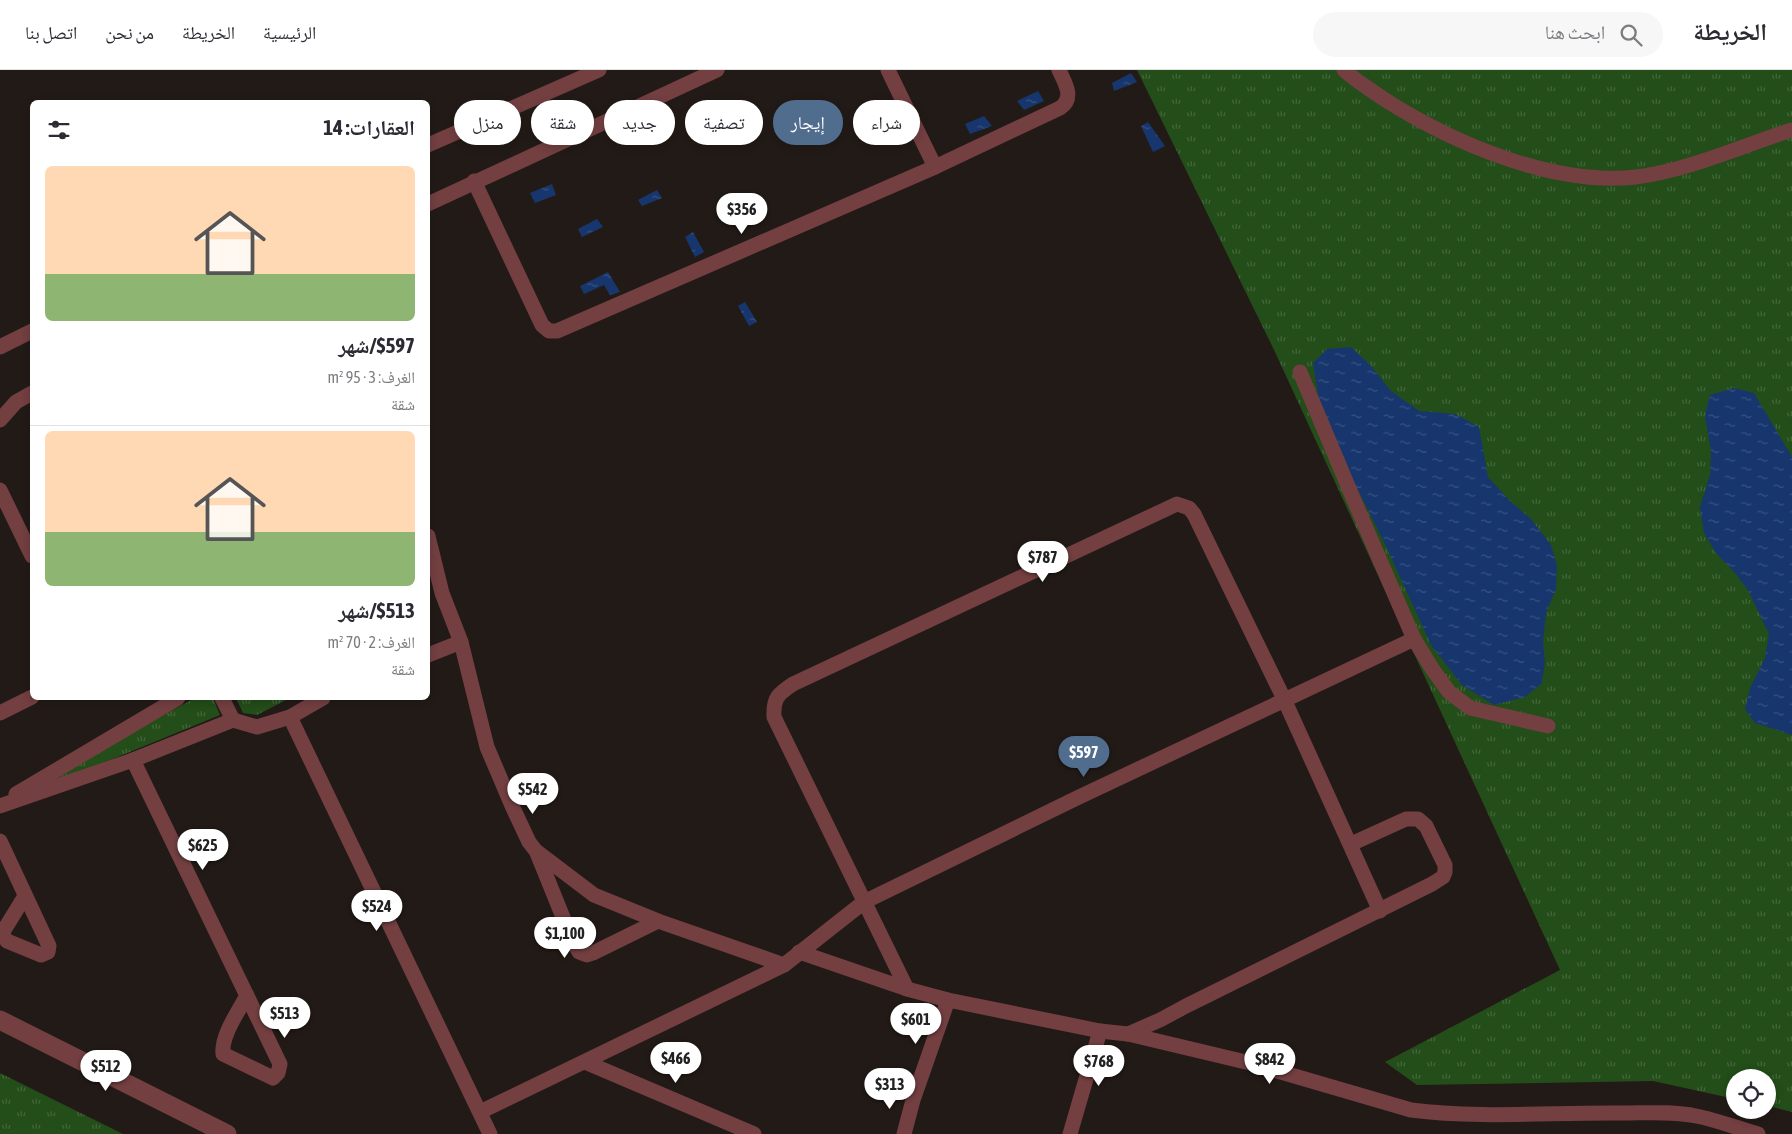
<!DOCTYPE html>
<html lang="ar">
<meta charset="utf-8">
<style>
:root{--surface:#fff;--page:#f7f7f7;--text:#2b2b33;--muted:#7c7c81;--line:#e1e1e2;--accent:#516d8d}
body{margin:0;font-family:"Asap Condensed","Noto Naskh Arabic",sans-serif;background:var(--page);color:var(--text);direction:rtl;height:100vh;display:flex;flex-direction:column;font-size:19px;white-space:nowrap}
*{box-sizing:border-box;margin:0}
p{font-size:16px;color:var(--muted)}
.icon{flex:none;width:28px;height:28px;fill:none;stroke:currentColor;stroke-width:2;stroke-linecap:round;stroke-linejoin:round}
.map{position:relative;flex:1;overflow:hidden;direction:ltr}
.side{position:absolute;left:30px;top:30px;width:400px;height:600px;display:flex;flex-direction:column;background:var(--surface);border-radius:8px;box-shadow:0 2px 8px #0003;direction:rtl}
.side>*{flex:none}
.guide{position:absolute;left:445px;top:30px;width:475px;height:45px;direction:rtl;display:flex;gap:10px}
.tools{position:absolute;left:1726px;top:999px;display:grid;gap:10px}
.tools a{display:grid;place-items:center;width:50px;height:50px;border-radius:50%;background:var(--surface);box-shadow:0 2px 8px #0003;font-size:25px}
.price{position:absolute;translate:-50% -42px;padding:0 11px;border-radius:18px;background:#fff;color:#222;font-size:16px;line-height:32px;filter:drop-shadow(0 1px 2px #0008)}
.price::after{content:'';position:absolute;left:50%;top:30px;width:15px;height:11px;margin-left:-8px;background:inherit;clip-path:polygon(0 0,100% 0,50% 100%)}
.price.on{background:var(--accent);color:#fff}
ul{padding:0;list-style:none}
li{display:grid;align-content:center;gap:10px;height:265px;padding:0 15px}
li+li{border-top:1px solid var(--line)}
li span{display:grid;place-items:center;height:155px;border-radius:8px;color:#555}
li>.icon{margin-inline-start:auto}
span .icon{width:90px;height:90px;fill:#fffc;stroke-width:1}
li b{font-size:21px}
h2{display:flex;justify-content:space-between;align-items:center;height:60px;padding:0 15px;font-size:21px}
.chip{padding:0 18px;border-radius:22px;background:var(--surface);box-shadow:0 2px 8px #0003;font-size:18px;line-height:45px}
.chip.on{background:var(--accent);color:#fff}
header{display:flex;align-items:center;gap:30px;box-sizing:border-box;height:70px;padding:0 25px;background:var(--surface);border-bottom:1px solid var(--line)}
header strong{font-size:24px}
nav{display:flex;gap:28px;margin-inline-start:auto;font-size:18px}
.search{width:350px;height:45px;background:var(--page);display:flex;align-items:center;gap:12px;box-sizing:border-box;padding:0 18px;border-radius:28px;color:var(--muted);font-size:19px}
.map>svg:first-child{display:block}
</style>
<header>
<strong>الخريطة</strong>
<div class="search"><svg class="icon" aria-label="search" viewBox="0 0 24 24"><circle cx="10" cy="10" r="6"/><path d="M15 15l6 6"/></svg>ابحث هنا</div>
<nav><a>الرئيسية</a><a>الخريطة</a><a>من نحن</a><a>اتصل بنا</a></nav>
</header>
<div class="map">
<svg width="1792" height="1064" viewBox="0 0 1792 1064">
<defs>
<pattern id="grass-tufts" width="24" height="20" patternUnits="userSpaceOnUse" patternTransform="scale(1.25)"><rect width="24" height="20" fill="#234d19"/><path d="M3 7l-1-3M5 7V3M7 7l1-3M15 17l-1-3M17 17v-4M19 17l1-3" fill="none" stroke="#43673b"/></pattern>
<pattern id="water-ripples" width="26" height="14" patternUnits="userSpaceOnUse" patternTransform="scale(1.25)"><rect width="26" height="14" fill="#17366d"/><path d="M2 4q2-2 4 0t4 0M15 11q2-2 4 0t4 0" fill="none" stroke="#395382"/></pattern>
</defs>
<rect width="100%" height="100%" fill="#221a16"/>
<!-- grass -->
<g fill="url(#grass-tufts)">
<path d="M 1137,0 L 1792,0 L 1792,1042 L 1768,1036 L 1768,1008 L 1735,1008 L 1735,1029 L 1653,1011 L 1417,1015 L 1385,992 L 1560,900 L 1275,282 Z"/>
<path d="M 195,628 L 213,628 L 220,645 L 59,711 L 45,709 Z"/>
<path d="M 236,628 L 290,628 L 257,645 L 243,643 Z"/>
<path d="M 0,1003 L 123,1064 L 0,1064 Z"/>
</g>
<!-- water -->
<g fill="url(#water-ripples)">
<path d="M 1131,3 L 1137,12 L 1114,21 L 1112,13 Z"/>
<path d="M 1038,21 L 1044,31 L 1024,40 L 1017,31 Z"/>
<path d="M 984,46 L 992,56 L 970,64 L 965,54 Z"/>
<path d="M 1148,52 L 1165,76 L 1153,82 L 1141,56 Z"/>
<path d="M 552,114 L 556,125 L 535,133 L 530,123 Z"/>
<path d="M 657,120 L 662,128 L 642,136 L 638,130 Z"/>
<path d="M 597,149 L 603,157 L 582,167 L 578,159 Z"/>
<path d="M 693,162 L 704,182 L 695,187 L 685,167 Z"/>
<path d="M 608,202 L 620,222 L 610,225 L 604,215 L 584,224 L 580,216 Z"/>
<path d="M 745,232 L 757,252 L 749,256 L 738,236 Z"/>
<path d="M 1351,277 L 1370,295 L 1391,321 L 1419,341 L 1455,344 L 1479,357 L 1488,407 L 1510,431 L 1531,449 L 1551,475 L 1557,496 L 1556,519 L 1546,543 L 1543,573 L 1545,591 L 1542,613 L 1525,627 L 1494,635 L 1462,615 L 1431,575 L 1384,472 L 1345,394 L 1319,330 L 1313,293 L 1327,279 Z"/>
<path d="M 1734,318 L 1754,323 L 1792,387 L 1792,665 L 1755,653 L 1745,639 L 1750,618 L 1765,588 L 1769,564 L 1748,520 L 1736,504 L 1716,483 L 1704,463 L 1700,437 L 1710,405 L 1711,381 L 1705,346 L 1710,325 Z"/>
</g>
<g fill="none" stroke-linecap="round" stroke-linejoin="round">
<!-- minor -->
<g stroke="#733f41" stroke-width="15">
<path d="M 888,0 L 935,97"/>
<path d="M 1344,0 C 1357,12 1373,21 1387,31 C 1455,74 1554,116 1636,107 C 1690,100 1741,76 1792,60"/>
<path d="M 428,75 L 599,0"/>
<path d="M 474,111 L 542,255 L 549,261 L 557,261 L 935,97 L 1060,38 C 1075,28 1065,13 1059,0"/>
<path d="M 428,134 L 717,0"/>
<path d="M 0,277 L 32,261"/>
<path d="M 1300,302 L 1353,428 L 1414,569 L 1433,600 L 1449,622 L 1470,638 L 1548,656"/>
<path d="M 0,350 L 16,332 L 32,323"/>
<path d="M 0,420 L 32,486"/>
<path d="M 428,466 L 442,523 L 461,572 L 487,677 L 513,738 L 529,772 L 536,781 L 594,825 L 658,851 L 784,895"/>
<path d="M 428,585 L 461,572"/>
<path d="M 222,628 L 233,650"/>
<path d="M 0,643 L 32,627"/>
<path d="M 290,647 L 490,1064"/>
<path d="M 133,690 L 280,994 L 278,1003 L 273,1008 L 223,984 C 221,965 239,941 247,925"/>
<path d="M 16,724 L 178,628"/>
<path d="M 0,736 L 133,690 L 233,650 L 257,657 L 290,647 L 323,628"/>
<path d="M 0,771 L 49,876 L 48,882 L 41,885 L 7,871 L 3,866 L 4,860 L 25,826"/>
<path d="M 537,783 L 573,872 L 579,882 L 587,885 L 593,883 L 658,851"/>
<path d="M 799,882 L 907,919 L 948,930 L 1100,961 L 1128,964 L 1250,993 L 1411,1040 C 1481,1049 1553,1042 1623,1043 C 1647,1043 1672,1041 1696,1046 C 1717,1050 1737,1058 1758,1064"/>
<path d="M 907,919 L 774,647 C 773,628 778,624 793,614 L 1177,434 L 1189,438 L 1194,444 L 1284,629 L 1380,841"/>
<path d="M 1128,964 L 1160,950 L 1186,936 L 1432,814 L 1443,807 L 1445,802 L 1445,795 L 1426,756 L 1418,749 L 1406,749 L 1351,774"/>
<path d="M 585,992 L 754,1064"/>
<path d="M 480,1042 L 784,895 L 864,832 L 1079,727 L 1414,569"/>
<path d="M 904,1064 L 913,1030 L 948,930"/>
<path d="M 1070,1064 L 1100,961"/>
</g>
<!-- tertiary -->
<path stroke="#733f41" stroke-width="19" d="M 0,950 L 227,1064"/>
</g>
</svg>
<div class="tools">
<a><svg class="icon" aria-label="locate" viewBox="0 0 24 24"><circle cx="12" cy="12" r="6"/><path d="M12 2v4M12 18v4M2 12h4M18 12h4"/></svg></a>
</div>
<b class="price" style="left:742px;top:165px">$356</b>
<b class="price" style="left:1043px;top:513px">$787</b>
<b class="price on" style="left:1084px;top:708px">$597</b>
<b class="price" style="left:533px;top:745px">$542</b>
<b class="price" style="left:203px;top:801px">$625</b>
<b class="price" style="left:377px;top:862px">$524</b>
<b class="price" style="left:565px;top:889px">$1,100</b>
<b class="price" style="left:285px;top:969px">$513</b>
<b class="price" style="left:916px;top:975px">$601</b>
<b class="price" style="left:676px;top:1014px">$466</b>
<b class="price" style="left:1270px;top:1015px">$842</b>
<b class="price" style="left:1099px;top:1017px">$768</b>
<b class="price" style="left:106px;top:1022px">$512</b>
<b class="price" style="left:890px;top:1040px">$313</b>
<div class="guide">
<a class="chip">شراء</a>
<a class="chip on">إيجار</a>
<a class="chip">تصفية</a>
<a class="chip">جديد</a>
<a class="chip">شقة</a>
<a class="chip">منزل</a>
</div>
<section class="side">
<h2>العقارات: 14<svg class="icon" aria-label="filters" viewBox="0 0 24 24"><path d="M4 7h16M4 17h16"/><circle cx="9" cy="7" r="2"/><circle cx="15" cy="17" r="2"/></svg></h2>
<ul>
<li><span style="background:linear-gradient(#ffd9b3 70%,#8fb573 0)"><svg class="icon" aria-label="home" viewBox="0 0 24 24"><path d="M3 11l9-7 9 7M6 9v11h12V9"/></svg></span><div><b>$597/شهر</b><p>الغرف: 3 · 95 m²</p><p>شقة</p></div></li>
<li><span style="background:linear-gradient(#ffd9b3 65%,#8fb573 0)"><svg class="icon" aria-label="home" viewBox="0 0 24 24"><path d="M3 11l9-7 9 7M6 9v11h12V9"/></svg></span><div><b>$513/شهر</b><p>الغرف: 2 · 70 m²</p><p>شقة</p></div></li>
</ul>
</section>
</div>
